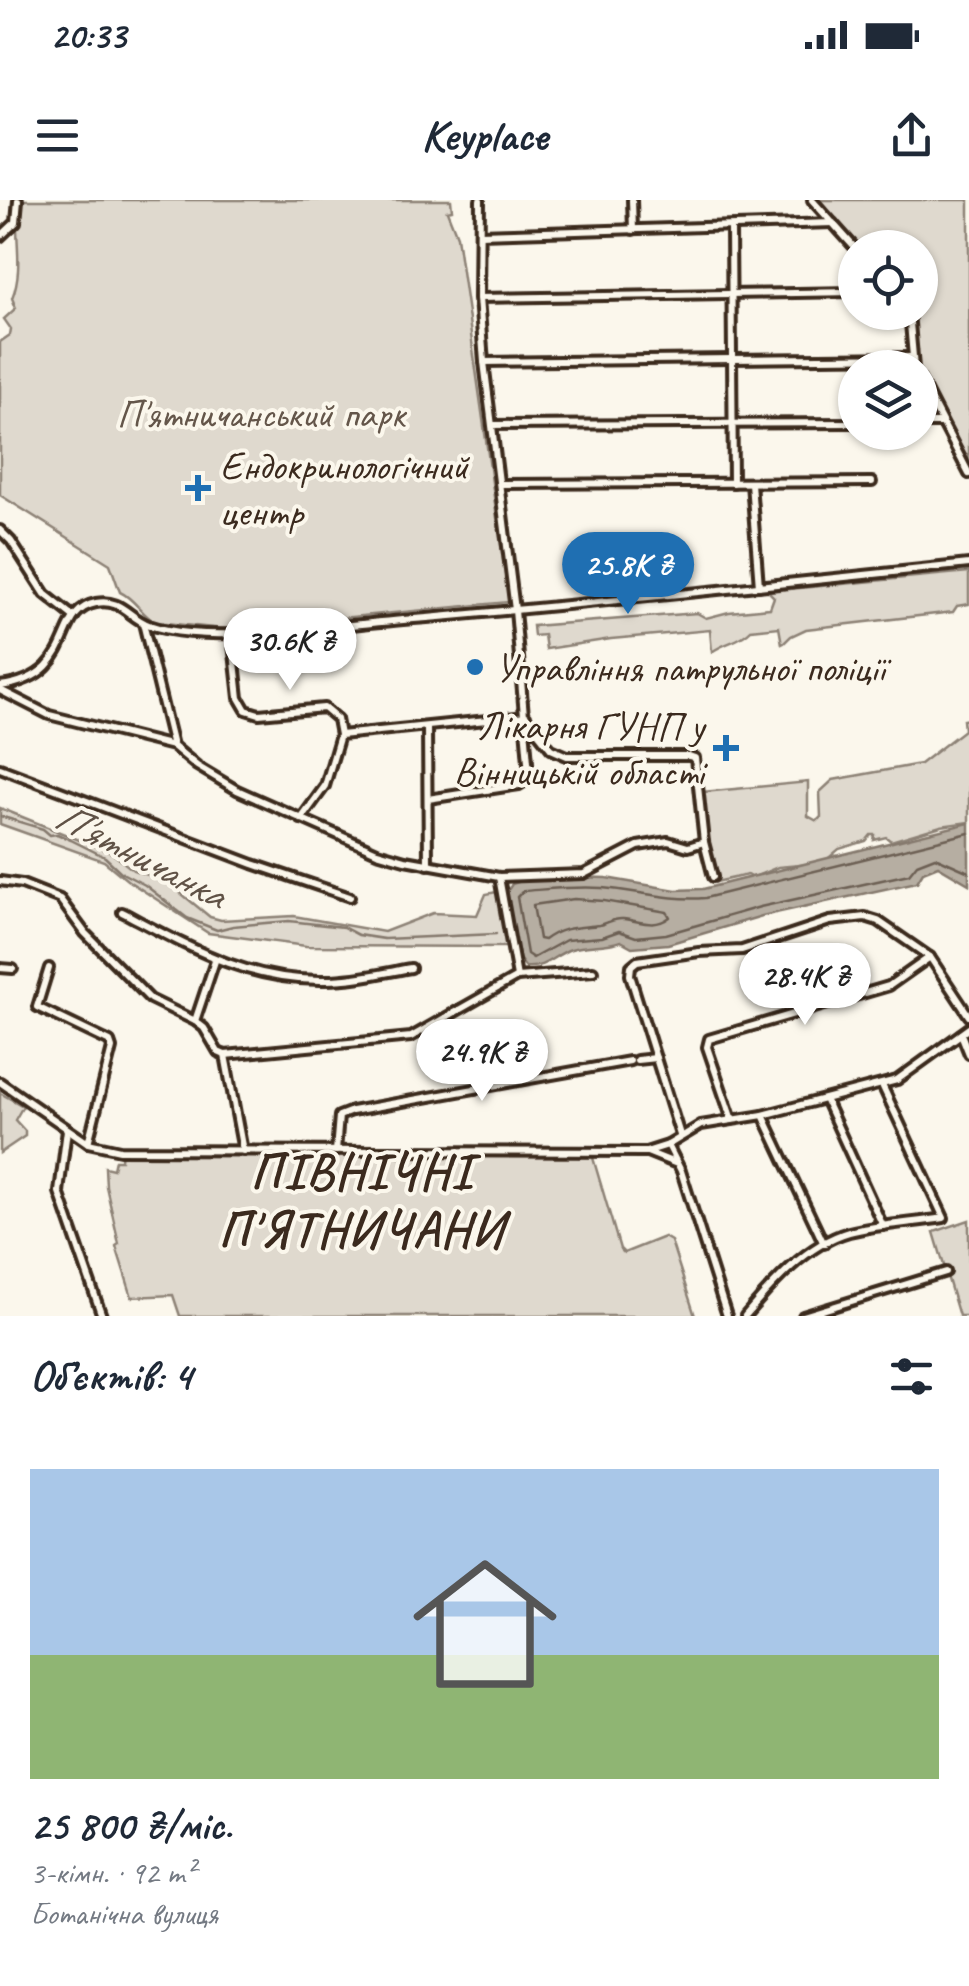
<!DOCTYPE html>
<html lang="uk">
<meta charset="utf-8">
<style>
:root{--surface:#fff;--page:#f6f6f7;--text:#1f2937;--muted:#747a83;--line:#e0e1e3;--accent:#1f6fb2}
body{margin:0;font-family:Caveat,sans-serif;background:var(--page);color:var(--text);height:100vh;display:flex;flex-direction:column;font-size:38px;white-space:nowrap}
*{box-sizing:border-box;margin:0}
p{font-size:32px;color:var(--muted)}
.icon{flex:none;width:55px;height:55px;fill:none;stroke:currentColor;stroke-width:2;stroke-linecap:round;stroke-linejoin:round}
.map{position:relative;height:1116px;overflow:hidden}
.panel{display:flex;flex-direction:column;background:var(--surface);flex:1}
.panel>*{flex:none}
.fabs{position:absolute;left:838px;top:30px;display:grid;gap:20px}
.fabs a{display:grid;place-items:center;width:100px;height:100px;border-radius:50%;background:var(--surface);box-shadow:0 2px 8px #0004;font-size:50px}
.price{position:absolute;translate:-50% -85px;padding:0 22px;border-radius:35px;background:#fff;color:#222;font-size:32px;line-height:65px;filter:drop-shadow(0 2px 5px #0008)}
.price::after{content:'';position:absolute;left:50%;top:60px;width:30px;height:22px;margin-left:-15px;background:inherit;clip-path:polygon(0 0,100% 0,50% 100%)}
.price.selected{background:var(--accent);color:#fff}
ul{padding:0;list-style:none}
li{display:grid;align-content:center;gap:20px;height:530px;padding:0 30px}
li+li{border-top:2px solid var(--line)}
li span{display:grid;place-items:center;height:310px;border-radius:0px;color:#555}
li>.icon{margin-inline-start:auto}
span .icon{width:180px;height:180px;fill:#fffc;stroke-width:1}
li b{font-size:42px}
h2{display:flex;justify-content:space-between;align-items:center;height:120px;padding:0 30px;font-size:42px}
.status{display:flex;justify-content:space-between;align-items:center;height:70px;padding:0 50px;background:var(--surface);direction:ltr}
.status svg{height:28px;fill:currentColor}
header{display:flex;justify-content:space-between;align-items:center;height:130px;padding:0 30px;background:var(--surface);font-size:45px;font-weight:800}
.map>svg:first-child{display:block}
</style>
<div class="status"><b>20:33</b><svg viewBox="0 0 49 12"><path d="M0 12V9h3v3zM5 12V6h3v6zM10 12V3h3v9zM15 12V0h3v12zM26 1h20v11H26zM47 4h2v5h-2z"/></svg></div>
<header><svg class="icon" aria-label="menu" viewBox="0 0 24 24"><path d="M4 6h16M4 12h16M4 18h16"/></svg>Keyplace<svg class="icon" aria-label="share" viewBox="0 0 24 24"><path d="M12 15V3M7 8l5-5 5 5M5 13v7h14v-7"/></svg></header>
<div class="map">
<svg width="969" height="1116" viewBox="0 0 969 1116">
<rect width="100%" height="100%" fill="#fbf7ec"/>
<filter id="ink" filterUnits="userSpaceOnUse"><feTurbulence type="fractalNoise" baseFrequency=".01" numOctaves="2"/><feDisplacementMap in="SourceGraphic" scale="20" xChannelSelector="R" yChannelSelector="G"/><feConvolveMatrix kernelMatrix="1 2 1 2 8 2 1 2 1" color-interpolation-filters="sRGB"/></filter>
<g filter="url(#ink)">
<!-- green -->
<g fill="#dfd9ce" stroke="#8d8276" stroke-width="2.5">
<path d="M 18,0 L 451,0 L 452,10 L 447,11 L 457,36 L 509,402 L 224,429 L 155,422 C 141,414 135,399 120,392 L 110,364 L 0,295 L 0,142 L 10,135 L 11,129 L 4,119 L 16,108 L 12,98 C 25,66 13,33 18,0 Z"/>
<path d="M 812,0 L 969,0 L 969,274 L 920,177 L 920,168 L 916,167 L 918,150 L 913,149 L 909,113 L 920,112 L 920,48 L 855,47 Z"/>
<path d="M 969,372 L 969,404 L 957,406 L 953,412 L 806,429 L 791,436 L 784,443 L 782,444 L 779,427 L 751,430 C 740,442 725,442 712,452 L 710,430 L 611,439 L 546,449 L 544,435 L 534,436 L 533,426 L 697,413 L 706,418 L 729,412 L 770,408 L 774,397 L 768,391 Z"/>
<path d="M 969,519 L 969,622 L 941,626 L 891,641 L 886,637 L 874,640 L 875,635 L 871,635 L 866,641 L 839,649 L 823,663 L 778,667 L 752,678 L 747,675 L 716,682 L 704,624 L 703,592 L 808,582 L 808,616 L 817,621 L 821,617 L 820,592 L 833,580 L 920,564 L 964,530 L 963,520 Z"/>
<path d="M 0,608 L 112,653 L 133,670 L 166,681 L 210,717 L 221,720 L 294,716 L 384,732 L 433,713 L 477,715 L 486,694 L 507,690 L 520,762 L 513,762 L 510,747 L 306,746 L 208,733 L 127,680 L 104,661 L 0,624 Z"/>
<path d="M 0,893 L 23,906 L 15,920 L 25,931 L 25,936 L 0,953 Z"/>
<path d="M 122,950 L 591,951 L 620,1049 L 624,1053 L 664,1037 L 671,1041 L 695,1116 L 180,1116 L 173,1095 L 132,1097 L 116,1046 L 119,1044 L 106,986 L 105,967 L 113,969 L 115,960 L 121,960 Z"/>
<path d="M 969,1020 L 969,1116 L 959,1116 L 934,1032 Z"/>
</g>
<!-- water -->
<path fill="#b6aea2" stroke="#85796d" stroke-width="2.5" d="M 969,623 L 969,684 L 938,666 L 923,672 L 917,682 L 762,716 L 668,744 L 632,747 L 621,741 C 604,747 587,744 571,749 C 554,755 545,769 525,767 L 518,757 L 506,693 L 512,684 L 521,681 L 573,677 L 606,678 L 676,690 L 703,689 Z"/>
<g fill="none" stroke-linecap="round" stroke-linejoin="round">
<!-- shore -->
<g stroke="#6c5f53" stroke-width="2.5">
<path d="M 969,633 L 705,698 C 669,701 638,691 602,688 C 576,686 550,689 523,691 L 517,697 L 527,754 L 533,758 L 566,740 L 602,737 L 619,731 L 636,737 L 666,734 L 760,707 L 909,674 L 917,664 L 935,657 L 969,672"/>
<path d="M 574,699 L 604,701 L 667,712 L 670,717 C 654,729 641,721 623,719 C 614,718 608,723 599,725 C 577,728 563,726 544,740 L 539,739 L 533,705 Z"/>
</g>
<!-- stream -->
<path stroke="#85796d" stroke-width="2.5" d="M 0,616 L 43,629 L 50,635 L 57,634 L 71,640 L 105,657 L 122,673 L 145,685 L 187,718 L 217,730 L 233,726 L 289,721 L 343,727 L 358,735 L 384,739 L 496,734"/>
<!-- minor casing -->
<g stroke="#3b2a1e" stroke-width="14">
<g id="minor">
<path d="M 632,0 L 633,30"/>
<path d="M 812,0 L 855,48"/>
<path d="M 731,28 L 733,283"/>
<path d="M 480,34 L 833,23"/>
<path d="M 0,37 L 16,22 L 18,0"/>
<path d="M 479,98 L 855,92"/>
<path d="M 909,112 L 914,168"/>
<path d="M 484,162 L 911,157"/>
<path d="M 920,179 L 969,274"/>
<path d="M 920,223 L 942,223"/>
<path d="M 493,225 L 855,223"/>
<path d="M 751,283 L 759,386"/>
<path d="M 500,284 L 872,282"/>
<path d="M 0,330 L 11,341 L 45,394 L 74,417"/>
<path d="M 143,423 L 173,546"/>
<path d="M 232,434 L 239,498 L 246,510 L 259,514 L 324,508 L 337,519 L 340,535"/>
<path d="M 0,486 C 79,476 52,411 96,403 C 121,398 129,418 149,425 C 172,433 207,435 232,434 C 297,432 362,423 427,418 C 608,402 789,383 969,364"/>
<path d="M 0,490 L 49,515 L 173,546 L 197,566 L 237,590 L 377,652 L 405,660 L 499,677 L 584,674 L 638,646 L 668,641 L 688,647 L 704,642"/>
<path d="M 528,520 L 551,549 L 567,556 L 689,556 L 695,558 L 704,642 L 713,677"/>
<path d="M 427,528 L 428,665"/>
<path d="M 0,568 L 253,664 L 350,697"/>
<path d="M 428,599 L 519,585 L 527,580 L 529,574 L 515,410 L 484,162 L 479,98 L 480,0"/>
<path d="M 301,619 L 325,586 L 340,535 L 526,516"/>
<path d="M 499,677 L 517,777"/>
<path d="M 0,681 L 22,684 L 60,699 L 85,733 L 150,799 L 195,821 L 204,828 L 218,852 L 225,855 L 411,837 L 517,777 L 593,771"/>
<path d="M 122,712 C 189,747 248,782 326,780 C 354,780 383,773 411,768"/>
<path d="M 0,768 L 13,769"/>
<path d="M 49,768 L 37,807 L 110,842 L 112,848 L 88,943"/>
<path d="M 195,821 L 215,761"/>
<path d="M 961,834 L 969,854"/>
<path d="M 225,855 L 243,951"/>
<path d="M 637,860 L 656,858"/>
<path d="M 0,882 L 88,943 L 120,950 L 646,952 L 668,945 L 701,925 L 763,915 L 897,880 L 969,828"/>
<path d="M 825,899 L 883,1026"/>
<path d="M 763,915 L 824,1044"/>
<path d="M 732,920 L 707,847 L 709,839 L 889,786 L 930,757"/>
<path d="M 67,930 L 59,992 L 102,1116"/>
<path d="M 680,935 L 630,775 L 631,766 L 637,761 L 699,752 L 742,750 L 830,721 L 865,717 L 878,721 L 930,757 L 969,816"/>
<path d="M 668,945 L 681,971 L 727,1116"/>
<path d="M 336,951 L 339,916 L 352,911 L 630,861"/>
<path d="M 647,952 L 677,964"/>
<path d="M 745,1116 C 772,1084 807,1044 849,1032 C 880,1024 913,1023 944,1018 L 882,885"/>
<path d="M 803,1116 L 946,1072"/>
</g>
</g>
<!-- minor -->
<use href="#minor" stroke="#fbf7ec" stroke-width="6"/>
</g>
</g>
<!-- markers -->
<g fill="#1f6fb2" stroke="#fbf7ec" stroke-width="4">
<path d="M193 273h10v10h10v10h-10v10h-10v-10h-10v-10h10z"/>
<circle cx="475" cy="467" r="10"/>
<path d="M721 533h10v10h10v10h-10v10h-10v-10h-10v-10h10z"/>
</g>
<g text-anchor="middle" stroke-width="8" stroke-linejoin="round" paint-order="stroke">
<!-- park labels -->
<g font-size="40" fill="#64564a" stroke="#fbf7ec">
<text x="261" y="227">П'ятничанський парк</text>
</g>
<!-- poi labels -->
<g font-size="40" fill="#3b2a1e" stroke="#fbf7ec" text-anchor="start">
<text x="220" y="279">Ендокринологічний<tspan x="220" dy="46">центр</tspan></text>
<text x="495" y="481">Управління патрульної поліції</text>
<text x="704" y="539" text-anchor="end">Лікарня ГУНП у<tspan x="704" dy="46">Вінницькій області</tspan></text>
</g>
<!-- water labels -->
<g font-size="42" font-style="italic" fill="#605246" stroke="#fbf7ec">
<text transform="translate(141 654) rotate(27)" y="15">П'ятничанка</text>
</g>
<!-- district labels -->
<g font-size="50" font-weight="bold" letter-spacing="2.5" fill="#3b2a1e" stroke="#fbf7ec">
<text x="362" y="988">ПІВНІЧНІ<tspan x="362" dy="58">П'ЯТНИЧАНИ</tspan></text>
</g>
</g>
</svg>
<div class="fabs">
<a><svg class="icon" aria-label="locate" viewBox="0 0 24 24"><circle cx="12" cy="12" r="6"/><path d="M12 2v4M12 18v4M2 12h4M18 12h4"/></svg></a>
<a><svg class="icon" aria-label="layers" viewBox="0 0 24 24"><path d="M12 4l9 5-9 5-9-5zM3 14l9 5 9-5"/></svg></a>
</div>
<b class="price selected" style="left:628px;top:417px">25.8K ₴</b>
<b class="price" style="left:290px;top:493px">30.6K ₴</b>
<b class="price" style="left:805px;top:828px">28.4K ₴</b>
<b class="price" style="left:482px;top:904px">24.9K ₴</b>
</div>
<section class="panel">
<h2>Об’єктів: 4<svg class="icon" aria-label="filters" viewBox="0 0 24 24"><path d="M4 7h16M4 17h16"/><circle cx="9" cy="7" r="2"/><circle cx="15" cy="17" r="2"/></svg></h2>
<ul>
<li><span style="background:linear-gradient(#a9c7e8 60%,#8fb573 0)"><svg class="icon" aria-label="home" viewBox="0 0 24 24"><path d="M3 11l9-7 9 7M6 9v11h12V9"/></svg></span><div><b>25 800 ₴/міс.</b><p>3-кімн. · 92 m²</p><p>Ботанічна вулиця</p></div></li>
</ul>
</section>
